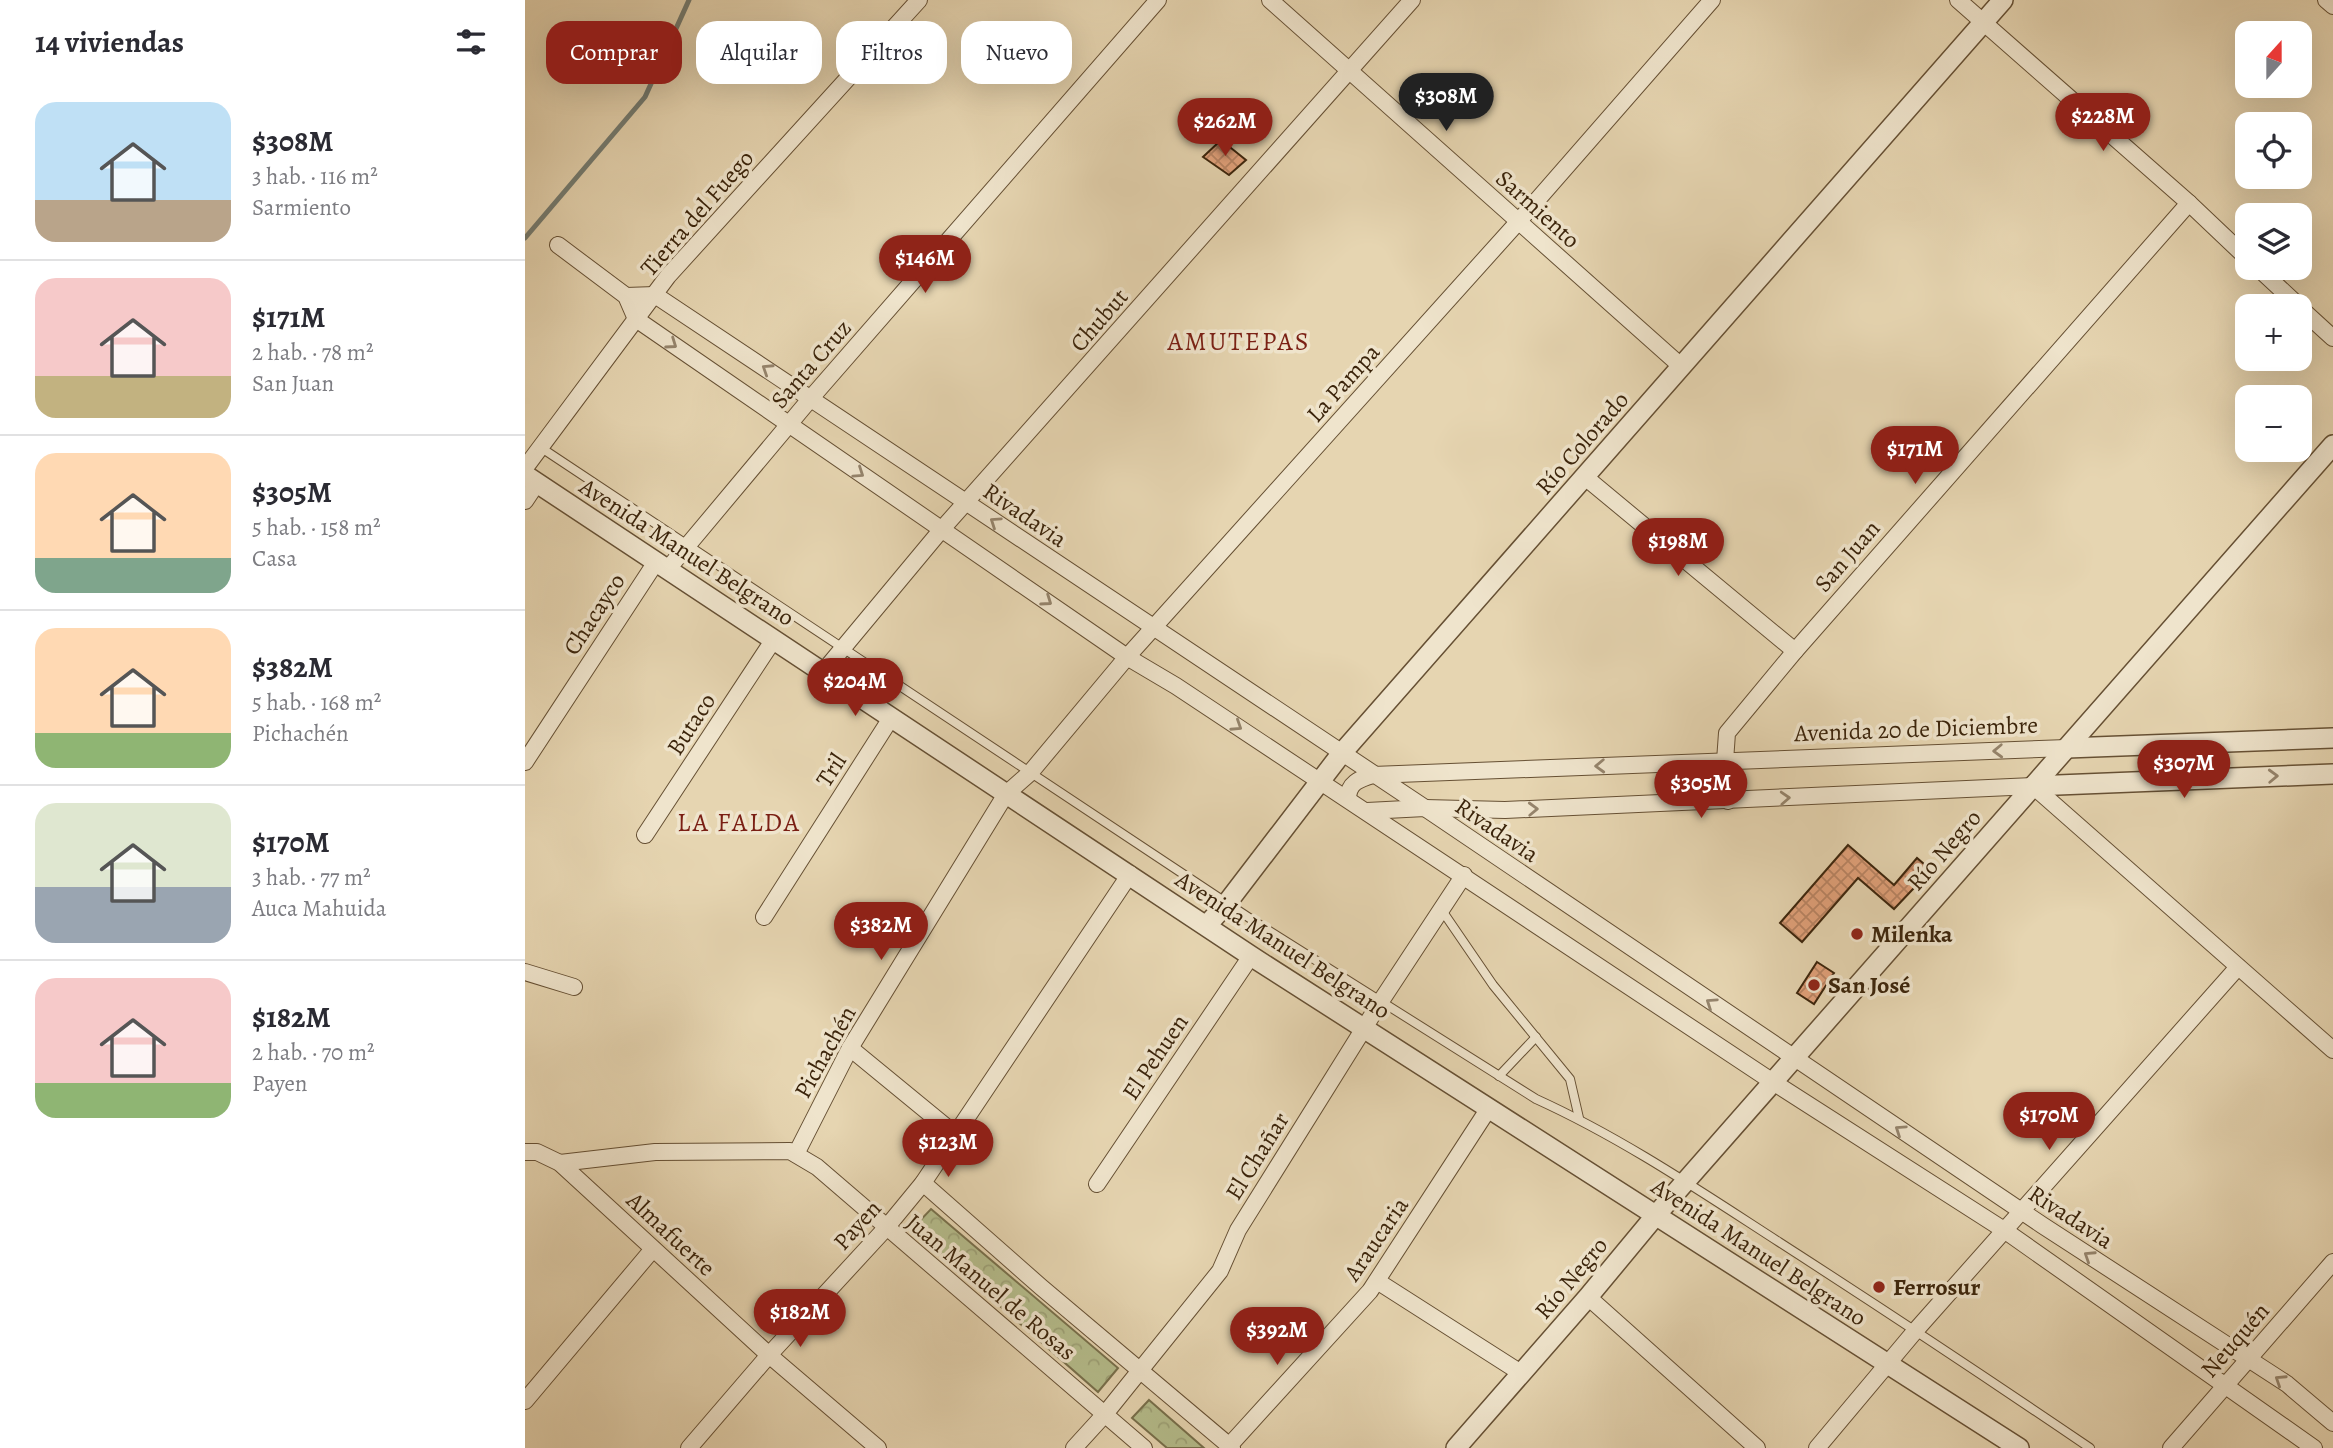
<!DOCTYPE html>
<html lang="es">
<meta charset="utf-8">
<style>
:root{--surface:#fff;--page:#f2f2f3;--text:#2b2b33;--muted:#7c7c81;--line:#e1e1e2;--accent:#8f2418}
body{margin:0;font-family:Alegreya,serif;background:var(--page);color:var(--text);height:100vh;display:flex;flex-direction:column;font-size:26px;white-space:nowrap}
*{box-sizing:border-box;margin:0}
p{font-size:23px;color:var(--muted)}
.icon{flex:none;width:38px;height:38px;fill:none;stroke:currentColor;stroke-width:2;stroke-linecap:round;stroke-linejoin:round}
.map{position:relative;flex:1;overflow:hidden}
.side{display:flex;flex-direction:column;background:var(--surface);width:525px}
.side>*{flex:none}
.hud{position:absolute;left:21px;top:21px;width:665px;height:63px;display:flex;gap:14px}
.needle{width:46px;rotate:21deg}
.controls{position:absolute;left:1710px;top:21px;display:grid;gap:14px}
.controls a{display:grid;place-items:center;width:77px;height:77px;border-radius:14px;background:var(--surface);box-shadow:0 7px 28px #0002;font-size:35px}
.price{position:absolute;translate:-50% -60px;padding:0 16px;border-radius:24px;background:var(--accent);color:#fff;font-size:23px;line-height:46px;filter:drop-shadow(0 2px 4px #0008)}
.price::after{content:'';position:absolute;left:50%;top:42px;width:21px;height:16px;margin-left:-10px;background:inherit;clip-path:polygon(0 0,100% 0,50% 100%)}
.price.active{background:#222;color:#fff}
ul{padding:0;list-style:none}
li{display:flex;align-items:center;gap:21px;height:175px;padding:0 35px}
li+li{border-top:2px solid var(--line)}
li span{display:grid;place-items:center;flex:none;width:196px;height:140px;border-radius:21px;color:#555}
li>.icon{margin-inline-start:auto}
span .icon{width:84px;height:84px;fill:#fffc;stroke-width:1}
li b{font-size:30px}
h2{display:flex;justify-content:space-between;align-items:center;height:84px;padding:0 35px;font-size:30px}
.pill{padding:0 24px;border-radius:21px;background:var(--surface);box-shadow:0 7px 28px #0002;font-size:24px;line-height:63px}
.pill.active{background:var(--accent);color:#fff}
main{display:flex;flex:1;min-height:0}
.map>svg:first-child{display:block}
</style>
<main>
<section class="side">
<h2>14 viviendas<svg class="icon" aria-label="filters" viewBox="0 0 24 24"><path d="M4 7h16M4 17h16"/><circle cx="9" cy="7" r="2"/><circle cx="15" cy="17" r="2"/></svg></h2>
<ul>
<li><span style="background:linear-gradient(#bfe0f5 70%,#b9a48a 0)"><svg class="icon" aria-label="home" viewBox="0 0 24 24"><path d="M3 11l9-7 9 7M6 9v11h12V9"/></svg></span><div><b>$308M</b><p>3 hab. · 116 m²</p><p>Sarmiento</p></div></li>
<li><span style="background:linear-gradient(#f6c9c9 70%,#c2b280 0)"><svg class="icon" aria-label="home" viewBox="0 0 24 24"><path d="M3 11l9-7 9 7M6 9v11h12V9"/></svg></span><div><b>$171M</b><p>2 hab. · 78 m²</p><p>San Juan</p></div></li>
<li><span style="background:linear-gradient(#ffd9b3 75%,#7fa58c 0)"><svg class="icon" aria-label="home" viewBox="0 0 24 24"><path d="M3 11l9-7 9 7M6 9v11h12V9"/></svg></span><div><b>$305M</b><p>5 hab. · 158 m²</p><p>Casa</p></div></li>
<li><span style="background:linear-gradient(#ffd9b3 75%,#8fb573 0)"><svg class="icon" aria-label="home" viewBox="0 0 24 24"><path d="M3 11l9-7 9 7M6 9v11h12V9"/></svg></span><div><b>$382M</b><p>5 hab. · 168 m²</p><p>Pichachén</p></div></li>
<li><span style="background:linear-gradient(#dfe7d0 60%,#9aa5b1 0)"><svg class="icon" aria-label="home" viewBox="0 0 24 24"><path d="M3 11l9-7 9 7M6 9v11h12V9"/></svg></span><div><b>$170M</b><p>3 hab. · 77 m²</p><p>Auca Mahuida</p></div></li>
<li><span style="background:linear-gradient(#f6c9c9 75%,#8fb573 0)"><svg class="icon" aria-label="home" viewBox="0 0 24 24"><path d="M3 11l9-7 9 7M6 9v11h12V9"/></svg></span><div><b>$182M</b><p>2 hab. · 70 m²</p><p>Payen</p></div></li>
</ul>
</section>
<div class="map">
<svg width="1808" height="1448" viewBox="0 0 1808 1448">
<defs>
<pattern id="forest-crowns" width="20" height="18" patternUnits="userSpaceOnUse" patternTransform="scale(1.75)"><rect width="20" height="18" fill="#b5bd8c"/><path d="M2 6a3 3 0 1 1 6 0M12 15a3 3 0 1 1 6 0" fill="none" stroke="#9da277"/></pattern>
<pattern id="building-cross-hatch" width="8" height="8" patternUnits="userSpaceOnUse" patternTransform="scale(1.75)"><rect width="8" height="8" fill="#e3a27b"/><path d="M0 0l8 8M0 8l8-8" fill="none" stroke="#b98463"/></pattern>
</defs>
<rect width="100%" height="100%" fill="#e6d5b1"/>
<filter id="stains"><feTurbulence type="fractalNoise" baseFrequency=".00286" numOctaves="4"/><feColorMatrix values="0 0 0 0 .2 0 0 0 0 .09 0 0 0 0 .02 0 0 0 .5 -.17"/></filter>
<radialGradient id="worn" r=".72"><stop offset=".6" stop-color="#630" stop-opacity="0"/><stop offset="1" stop-color="#630" stop-opacity=".3"/></radialGradient>
<!-- forest -->
<g fill="url(#forest-crowns)" stroke="#78704c" stroke-width="2">
<path d="M 406,1209 L 593,1368 L 573,1392 L 387,1229 Z"/>
<path d="M 624,1400 L 679,1448 L 642,1448 L 607,1418 Z"/>
</g>
<g fill="none" stroke-linecap="round" stroke-linejoin="round">
<!-- stream -->
<path stroke="#747c72" stroke-width="5" d="M 0,238 L 120,97 L 164,0"/>
</g>
<!-- building -->
<g fill="url(#building-cross-hatch)" stroke="#3b240b" stroke-width="2">
<path d="M 696,140 L 721,160 L 704,175 L 678,157 Z"/>
<path d="M 1323,845 L 1369,885 L 1392,858 L 1406,870 L 1369,909 L 1333,878 L 1277,942 L 1255,923 Z"/>
<path d="M 1292,962 L 1309,973 L 1289,1004 L 1272,993 Z"/>
</g>
<g fill="none" stroke-linecap="round" stroke-linejoin="round">
<!-- service casing -->
<g stroke="#665034" stroke-width="10">
<g id="service">
<path d="M 15,447 L 738,927 L 1011,1099 C 1097,1138 1175,1191 1254,1242 C 1358,1309 1462,1378 1565,1448"/>
<path d="M 916,909 L 968,985 L 1045,1079 L 1054,1118"/>
<path d="M 974,1076 L 1011,1037"/>
</g>
</g>
<!-- minor casing -->
<g stroke="#665034" stroke-width="18">
<g id="minor">
<path d="M 745,0 L 1157,367"/>
<path d="M 1433,0 L 1664,203 L 1722,258"/>
<path d="M 1801,0 L 1808,6"/>
<path d="M 33,245 L 101,296 L 111,319 L 602,657 L 651,686 L 1248,1082 L 1479,1230 L 1789,1448"/>
<path d="M 1733,268 L 1774,306"/>
<path d="M 101,296 L 130,295 L 900,808 L 1517,1225 L 1762,1384 L 1808,1423"/>
<path d="M 1774,307 L 1808,338"/>
<path d="M 0,468 L 143,276 L 394,0"/>
<path d="M 1060,477 L 1270,651"/>
<path d="M 0,501 L 12,483"/>
<path d="M 142,570 L 286,398 L 633,0"/>
<path d="M 298,672 L 417,529 L 887,0"/>
<path d="M 0,762 L 131,562"/>
<path d="M 823,799 C 823,783 834,779 848,775 L 1542,748"/>
<path d="M 1203,801 L 1200,761 L 1202,733 L 1270,651 L 1664,203"/>
<path d="M 842,811 L 900,808 L 980,810 L 1508,786 L 1808,1050"/>
<path d="M 120,835 L 249,639"/>
<path d="M 239,917 L 366,718"/>
<path d="M 0,972 L 49,987"/>
<path d="M 325,1048 L 431,1135"/>
<path d="M 0,1152 L 12,1152 L 35,1163 L 244,1355 L 353,1448"/>
<path d="M 271,1154 L 325,1048 L 481,794 L 505,773 L 602,657 L 993,222 L 1187,0"/>
<path d="M 35,1163 L 130,1152 L 265,1151 L 292,1167 L 619,1448"/>
<path d="M 398,1183 L 516,1287 L 707,1448"/>
<path d="M 572,1184 L 726,956"/>
<path d="M 852,1281 L 996,1373"/>
<path d="M 1063,1297 L 1232,1448"/>
<path d="M 0,1401 L 128,1249"/>
<path d="M 704,1446 L 845,1291 L 964,1108"/>
<path d="M 164,1448 L 244,1355 L 361,1228 L 398,1183 L 605,874"/>
<path d="M 549,1448 L 580,1414 L 695,1271 L 713,1230 L 856,1001 L 939,875"/>
<path d="M 1292,1448 L 1391,1330 L 1713,967"/>
<path d="M 1646,1448 L 1808,1262"/>
</g>
</g>
<!-- tertiary casing -->
<g stroke="#665034" stroke-width="22">
<g id="tertiary">
<path d="M 0,475 L 726,956 L 1494,1448"/>
<path d="M 1542,748 L 1808,738"/>
<path d="M 1508,786 L 1808,774"/>
<path d="M 682,925 L 702,903 L 816,754 L 1478,0"/>
<path d="M 931,1448 L 1063,1297 L 1131,1215 L 1808,445"/>
</g>
</g>
<!-- service -->
<use href="#service" stroke="#efe4cc" stroke-width="8"/>
<!-- minor -->
<use href="#minor" stroke="#efe4cc" stroke-width="16"/>
<!-- tertiary -->
<use href="#tertiary" stroke="#efe4cc" stroke-width="19"/>
</g>
<!-- one-way arrows -->
<defs><path id="oneway-chevron" d="M-2-3.5L2.5 0L-2 3.5" fill="none" stroke-width="1.6" stroke-linecap="round" stroke-linejoin="round" transform="scale(1.75)"/></defs>
<g stroke="#95846c">
<use href="#oneway-chevron" transform="translate(147 344) rotate(35)"/>
<use href="#oneway-chevron" transform="translate(242 369) rotate(-147)"/>
<use href="#oneway-chevron" transform="translate(334 473) rotate(34)"/>
<use href="#oneway-chevron" transform="translate(470 522) rotate(-146)"/>
<use href="#oneway-chevron" transform="translate(522 601) rotate(35)"/>
<use href="#oneway-chevron" transform="translate(712 726) rotate(33)"/>
<use href="#oneway-chevron" transform="translate(1473 751) rotate(178)"/>
<use href="#oneway-chevron" transform="translate(1075 766) rotate(178)"/>
<use href="#oneway-chevron" transform="translate(1748 776) rotate(-2)"/>
<use href="#oneway-chevron" transform="translate(1260 798) rotate(-3)"/>
<use href="#oneway-chevron" transform="translate(1008 809) rotate(-2)"/>
<use href="#oneway-chevron" transform="translate(1186 1003) rotate(-146)"/>
<use href="#oneway-chevron" transform="translate(1375 1130) rotate(-146)"/>
<use href="#oneway-chevron" transform="translate(1564 1256) rotate(-147)"/>
<use href="#oneway-chevron" transform="translate(1755 1380) rotate(-147)"/>
</g>
<!-- markers -->
<g fill="#8f2418" stroke="#efe4cc" stroke-width="2.5">
<circle cx="1332" cy="934" r="7"/>
<circle cx="1289" cy="985" r="7"/>
<circle cx="1354" cy="1287" r="7"/>
</g>
<g text-anchor="middle" stroke-width="7" stroke-linejoin="round" paint-order="stroke">
<!-- street labels -->
<g font-size="24" fill="#3b240b" stroke="#efe4cc">
<text transform="translate(1013 209) rotate(42)" y="8">Sarmiento</text>
<text transform="translate(172 213) rotate(-49)" y="8">Tierra del Fuego</text>
<text transform="translate(574 320) rotate(-49)" y="8">Chubut</text>
<text transform="translate(286 364) rotate(-49)" y="8">Santa Cruz</text>
<text transform="translate(818 383) rotate(-48)" y="8">La Pampa</text>
<text transform="translate(1057 443) rotate(-49)" y="8">Río Colorado</text>
<text transform="translate(500 515) rotate(34)" y="8">Rivadavia</text>
<text transform="translate(162 552) rotate(33)" y="8">Avenida Manuel Belgrano</text>
<text transform="translate(1322 556) rotate(-49)" y="8">San Juan</text>
<text transform="translate(69 614) rotate(-57)" y="8">Chacayco</text>
<text transform="translate(166 724) rotate(-57)" y="8">Butaco</text>
<text transform="translate(1391 729) rotate(-2)" y="8">Avenida 20 de Diciembre</text>
<text transform="translate(306 770) rotate(-57)" y="8">Tril</text>
<text transform="translate(972 830) rotate(34)" y="8">Rivadavia</text>
<text transform="translate(1419 850) rotate(-49)" y="8">Río Negro</text>
<text transform="translate(758 945) rotate(33)" y="8">Avenida Manuel Belgrano</text>
<text transform="translate(300 1052) rotate(-61)" y="8">Pichachén</text>
<text transform="translate(630 1057) rotate(-56)" y="8">El Pehuen</text>
<text transform="translate(732 1156) rotate(-58)" y="8">El Chañar</text>
<text transform="translate(1546 1217) rotate(33)" y="8">Rivadavia</text>
<text transform="translate(332 1225) rotate(-48)" y="8">Payen</text>
<text transform="translate(146 1234) rotate(43)" y="8">Almafuerte</text>
<text transform="translate(851 1239) rotate(-56)" y="8">Araucaria</text>
<text transform="translate(1234 1252) rotate(33)" y="8">Avenida Manuel Belgrano</text>
<text transform="translate(1046 1278) rotate(-50)" y="8">Río Negro</text>
<text transform="translate(466 1287) rotate(40)" y="8">Juan Manuel de Rosas</text>
<text transform="translate(1710 1340) rotate(-49)" y="8">Neuquén</text>
</g>
<!-- poi labels -->
<g font-size="24" font-weight="bold" fill="#3b240b" stroke="#efe4cc" text-anchor="start">
<text x="1346" y="942">Milenka</text>
<text x="1303" y="993">San José</text>
<text x="1368" y="1295">Ferrosur</text>
</g>
<!-- neighbourhood labels -->
<g font-size="26" letter-spacing="2" fill="#7a1f14" stroke="#efe4cc">
<text x="714" y="350">AMUTEPAS</text>
<text x="214" y="831">LA FALDA</text>
</g>
</g>
<rect width="100%" height="100%" filter="url(#stains)"/>
<rect width="100%" height="100%" fill="url(#worn)"/>
</svg>
<div class="controls">
<a><svg class="needle" viewBox="-14 -14 28 28"><path d="M0-13l5 13h-10z" fill="#e53935"/><path d="M0 13l5-13h-10z" fill="#7c7c81"/></svg></a>
<a><svg class="icon" aria-label="locate" viewBox="0 0 24 24"><circle cx="12" cy="12" r="6"/><path d="M12 2v4M12 18v4M2 12h4M18 12h4"/></svg></a>
<a><svg class="icon" aria-label="layers" viewBox="0 0 24 24"><path d="M12 4l9 5-9 5-9-5zM3 14l9 5 9-5"/></svg></a>
<a>+</a>
<a>−</a>
</div>
<b class="price active" style="left:921px;top:133px">$308M</b>
<b class="price" style="left:1578px;top:153px">$228M</b>
<b class="price" style="left:700px;top:158px">$262M</b>
<b class="price" style="left:400px;top:295px">$146M</b>
<b class="price" style="left:1390px;top:486px">$171M</b>
<b class="price" style="left:1153px;top:578px">$198M</b>
<b class="price" style="left:330px;top:718px">$204M</b>
<b class="price" style="left:1659px;top:800px">$307M</b>
<b class="price" style="left:1176px;top:820px">$305M</b>
<b class="price" style="left:356px;top:962px">$382M</b>
<b class="price" style="left:1524px;top:1152px">$170M</b>
<b class="price" style="left:423px;top:1179px">$123M</b>
<b class="price" style="left:275px;top:1349px">$182M</b>
<b class="price" style="left:752px;top:1367px">$392M</b>
<div class="hud">
<a class="pill active">Comprar</a>
<a class="pill">Alquilar</a>
<a class="pill">Filtros</a>
<a class="pill">Nuevo</a>
</div>
</div>
</main>
